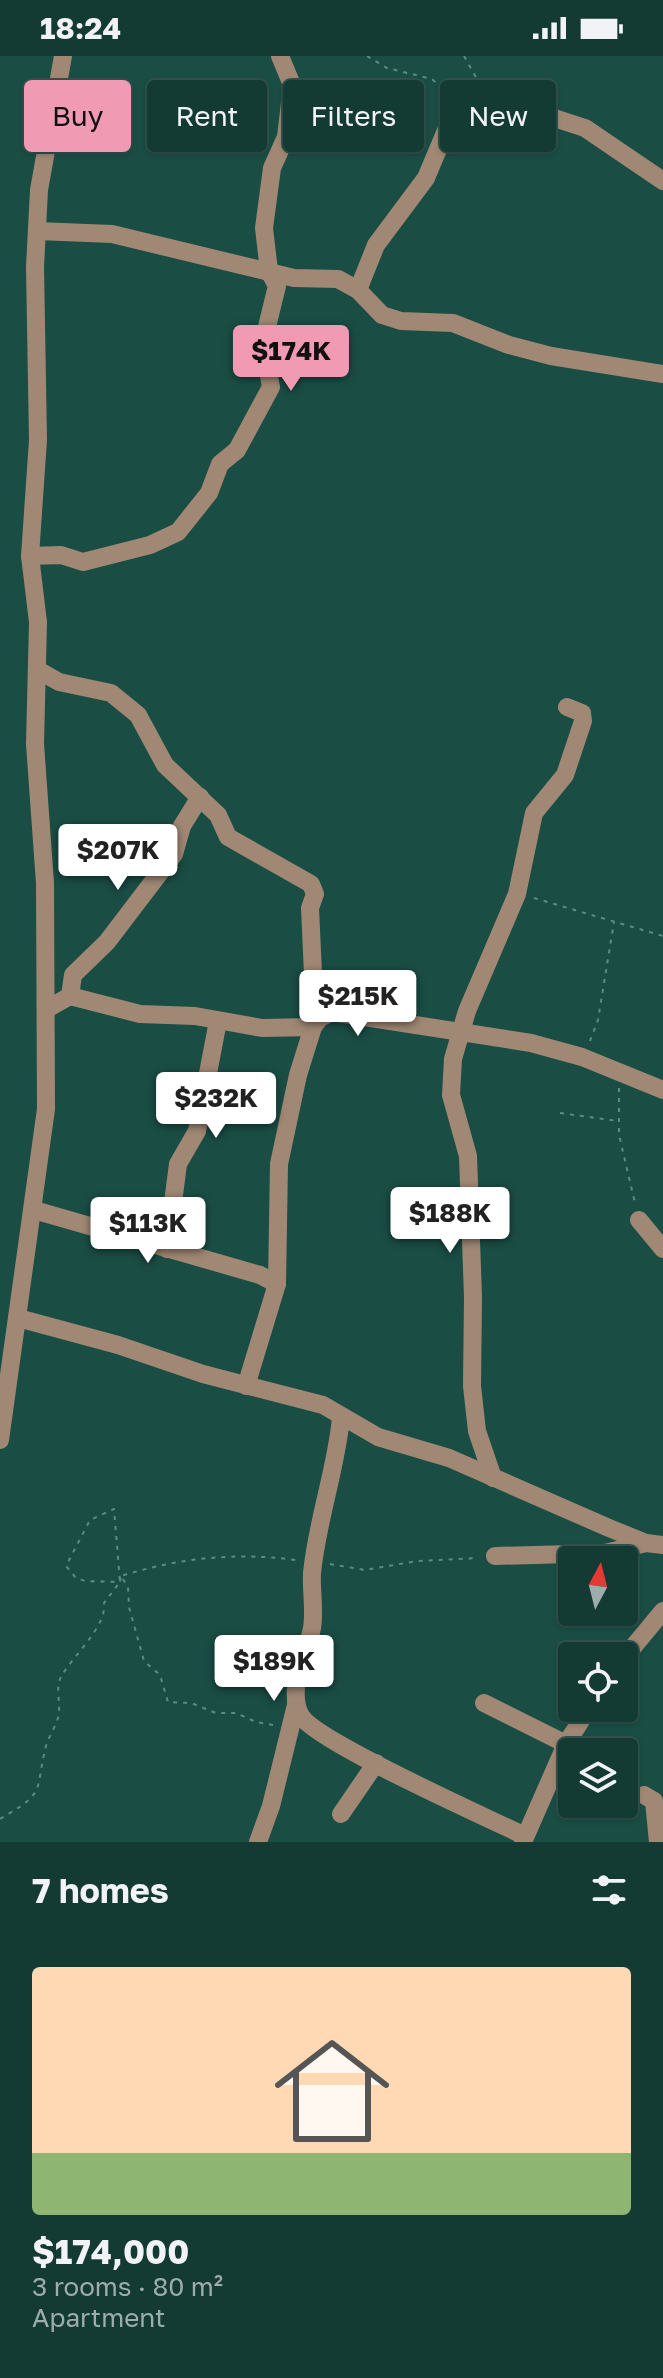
<!DOCTYPE html>
<meta charset="utf-8">
<style>
:root{--surface:#143a34;--page:#214540;--text:#f1f3f6;--muted:#9dadac;--line:#33544f;--accent:#f09ab4}
body{margin:0;font-family:"Golos Text",sans-serif;background:var(--page);color:var(--text);height:100vh;display:flex;flex-direction:column;font-size:30px;white-space:nowrap}
*{box-sizing:border-box;margin:0}
p{font-size:26px;color:var(--muted)}
.icon{flex:none;width:44px;height:44px;fill:none;stroke:currentColor;stroke-width:2;stroke-linecap:round;stroke-linejoin:round}
.map{position:relative;height:1786px;overflow:hidden}
.drawer{display:flex;flex-direction:column;background:var(--surface);flex:1}
.drawer>*{flex:none}
.hud{position:absolute;left:24px;top:24px;width:616px;height:72px;display:flex;gap:16px}
.needle{width:52px;rotate:7deg}
.tools{position:absolute;left:558px;top:1490px;display:grid;gap:16px}
.tools a{display:grid;place-items:center;width:80px;height:80px;border-radius:8px;background:var(--surface);box-shadow:0 2px 6px #0004,0 0 0 2px var(--line);font-size:40px}
.price{position:absolute;translate:-50% -68px;padding:0 18px;border-radius:8px;background:#fff;color:#222;font-size:26px;line-height:52px;filter:drop-shadow(0 2px 4px #0008)}
.price::after{content:'';position:absolute;left:50%;top:48px;width:24px;height:18px;margin-left:-12px;background:inherit;clip-path:polygon(0 0,100% 0,50% 100%)}
.price.active{background:var(--accent);color:#111}
ul{padding:0;list-style:none}
li{display:grid;align-content:center;gap:16px;height:424px;padding:0 32px}
li span{display:grid;place-items:center;height:248px;border-radius:8px;color:#555}
li>.icon{margin-inline-start:auto}
span .icon{width:144px;height:144px;fill:#fffc;stroke-width:1}
li b{font-size:34px}
h2{display:flex;justify-content:space-between;align-items:center;height:96px;padding:0 32px;font-size:34px}
.tag{padding:0 28px;border-radius:8px;background:var(--surface);box-shadow:0 2px 6px #0004,0 0 0 2px var(--line);font-size:28px;line-height:72px}
.tag.active{background:var(--accent);color:#111}
.status{display:flex;justify-content:space-between;align-items:center;height:56px;padding:0 40px;background:var(--surface);direction:ltr}
.status svg{height:22px;fill:currentColor}
.map>svg:first-child{display:block}
</style>
<div class="status"><b>18:24</b><svg viewBox="0 0 49 12"><path d="M0 12V9h3v3zM5 12V6h3v6zM10 12V3h3v9zM15 12V0h3v12zM26 1h20v11H26zM47 4h2v5h-2z"/></svg></div>
<div class="map">
<svg width="663" height="1786" viewBox="0 0 663 1786">
<rect width="100%" height="100%" fill="#1a4e45"/>
<g fill="none" stroke-linecap="round" stroke-linejoin="round">
<!-- path -->
<g stroke="#5b8c82" stroke-width="2" stroke-dasharray="4 6" stroke-linecap="butt">
<path d="M 367,0 L 387,12 L 432,23 L 450,39"/>
<path d="M 464,0 L 478,25"/>
<path d="M 534,842 L 663,880"/>
<path d="M 590,985 L 598,964 L 614,866"/>
<path d="M 619,1032 L 619,1079 L 635,1147"/>
<path d="M 560,1057 L 618,1065"/>
<path d="M 330,1508 L 365,1514 L 417,1505 L 478,1502"/>
<path d="M 273,1669 L 256,1666 L 236,1657 L 216,1657 L 191,1647 L 168,1646 L 160,1619 L 144,1605 L 129,1551 L 128,1531 L 121,1520 C 179,1502 235,1496 296,1504"/>
<path d="M 0,1763 C 48,1735 34,1737 46,1690 C 49,1679 59,1666 59,1656 C 60,1644 55,1630 62,1619 C 74,1599 107,1570 104,1547 L 120,1526 L 114,1453 L 90,1464 L 66,1510 L 76,1522 L 85,1525 L 120,1526 L 121,1520"/>
</g>
<!-- minor -->
<g stroke="#a18874" stroke-width="18">
<path d="M 37,175 L 112,178 L 294,222 L 338,223 L 358,234 L 382,259 L 401,265 L 453,267 L 509,289 L 551,300 L 663,318"/>
<path d="M 358,234 L 376,189 L 426,122 L 447,72 L 466,46 L 478,42 L 499,44 L 585,72 L 663,125"/>
<path d="M 30,500 L 61,499 L 83,506 L 150,489 L 178,476 L 209,437 L 220,408 L 237,394 L 271,331 L 263,287 L 277,230 L 269,215 L 264,172 L 272,112 L 286,81 L 292,29 L 280,0"/>
<path d="M 38,614 L 59,626 L 111,637 L 138,659 L 165,709 L 218,759 L 228,781 L 311,828 L 315,838 L 310,852 L 314,940 L 325,958"/>
<path d="M 70,940 L 73,919 L 107,886 L 174,798 L 182,770 L 200,741"/>
<path d="M 47,953 L 70,940 L 140,958 L 195,960 L 262,972 L 313,971 L 320,962 L 332,956 L 531,987 L 582,1001 L 663,1034"/>
<path d="M 34,1154 L 260,1219 L 277,1228"/>
<path d="M 639,1164 L 663,1193"/>
<path d="M 167,1193 L 178,1108 L 197,1075 L 218,965"/>
<path d="M 18,1262 L 118,1289 L 203,1318 L 323,1349 L 378,1381 L 449,1402 L 609,1472 L 646,1487 L 663,1489"/>
<path d="M 246,1330 L 277,1228 L 279,1108 L 298,1019 L 313,971"/>
<path d="M 341,1362 C 336,1414 317,1465 312,1517 C 311,1535 315,1554 312,1572 C 307,1599 286,1634 301,1660 C 317,1686 488,1762 525,1780"/>
<path d="M 0,1384 L 46,1053 L 45,827 L 35,688 L 38,566 L 30,500 L 38,384 L 35,211 L 39,134 L 63,0"/>
<path d="M 493,1422 L 477,1375 L 472,1330 L 473,1241 L 468,1100 L 451,1039 L 453,1003 L 467,955 L 517,838 L 534,757 L 565,719 L 583,665 L 582,657 L 567,651"/>
<path d="M 495,1500 L 605,1497 L 646,1487"/>
<path d="M 624,1602 L 663,1555"/>
<path d="M 484,1647 L 566,1688"/>
<path d="M 644,1739 L 654,1745 L 658,1786"/>
<path d="M 341,1758 L 376,1707"/>
<path d="M 258,1786 L 271,1750 L 296,1649"/>
<path d="M 523,1786 L 566,1688 L 589,1652"/>
</g>
</g>
</svg>
<div class="tools">
<a><svg class="needle" viewBox="-14 -14 28 28"><path d="M0-13l5 13h-10z" fill="#e53935"/><path d="M0 13l5-13h-10z" fill="#9dadac"/></svg></a>
<a><svg class="icon" aria-label="locate" viewBox="0 0 24 24"><circle cx="12" cy="12" r="6"/><path d="M12 2v4M12 18v4M2 12h4M18 12h4"/></svg></a>
<a><svg class="icon" aria-label="layers" viewBox="0 0 24 24"><path d="M12 4l9 5-9 5-9-5zM3 14l9 5 9-5"/></svg></a>
</div>
<b class="price active" style="left:291px;top:337px">$174K</b>
<b class="price" style="left:118px;top:836px">$207K</b>
<b class="price" style="left:358px;top:982px">$215K</b>
<b class="price" style="left:216px;top:1084px">$232K</b>
<b class="price" style="left:450px;top:1199px">$188K</b>
<b class="price" style="left:148px;top:1209px">$113K</b>
<b class="price" style="left:274px;top:1647px">$189K</b>
<div class="hud">
<a class="tag active">Buy</a>
<a class="tag">Rent</a>
<a class="tag">Filters</a>
<a class="tag">New</a>
</div>
</div>
<section class="drawer">
<h2>7 homes<svg class="icon" aria-label="filters" viewBox="0 0 24 24"><path d="M4 7h16M4 17h16"/><circle cx="9" cy="7" r="2"/><circle cx="15" cy="17" r="2"/></svg></h2>
<ul>
<li><span style="background:linear-gradient(#ffd9b3 75%,#8fb573 0)"><svg class="icon" aria-label="home" viewBox="0 0 24 24"><path d="M3 11l9-7 9 7M6 9v11h12V9"/></svg></span><div><b>$174,000</b><p>3 rooms · 80 m²</p><p>Apartment</p></div></li>
</ul>
</section>
